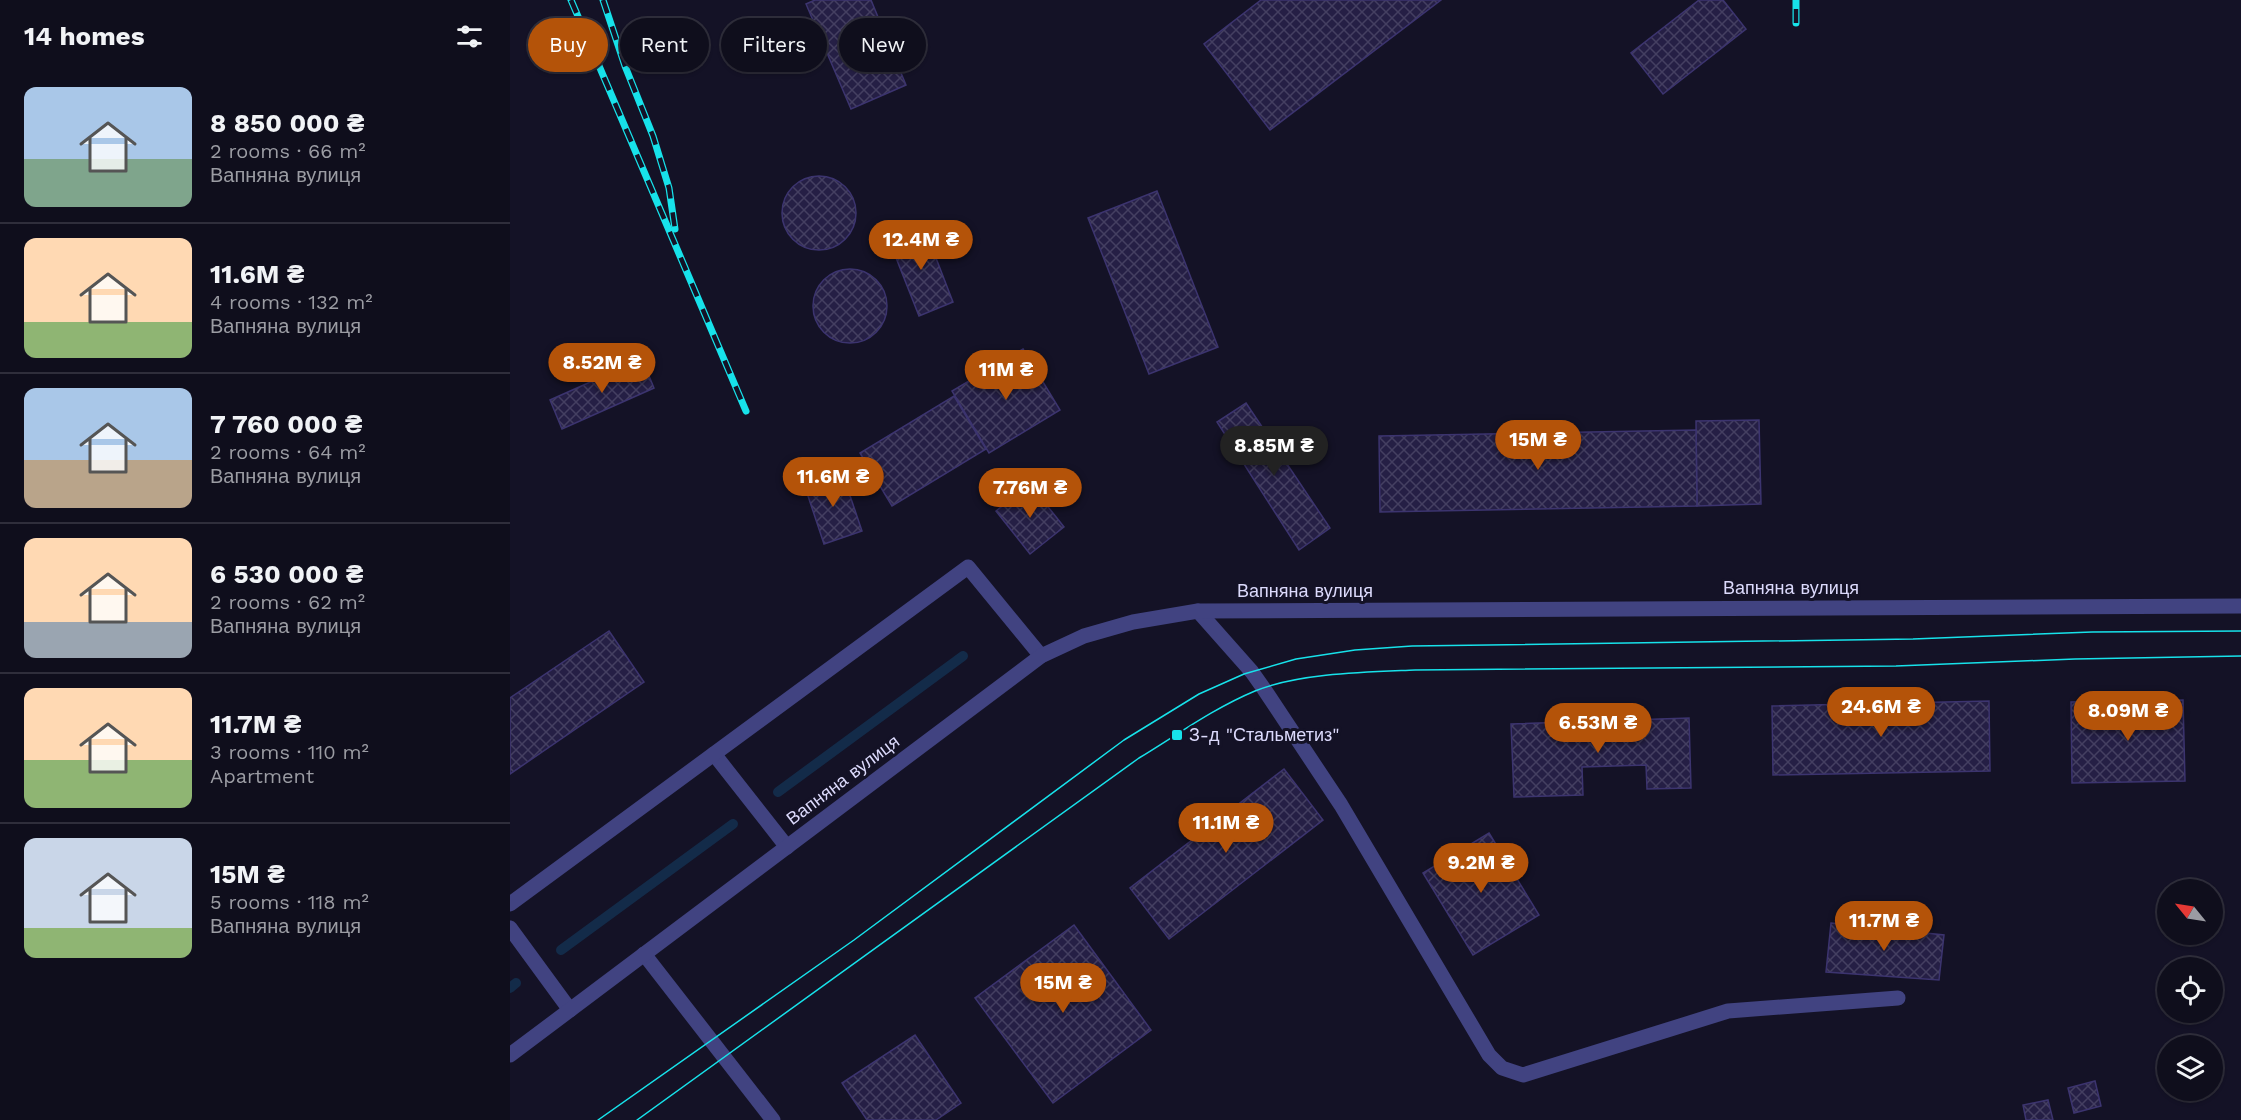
<!DOCTYPE html>
<meta charset="utf-8">
<style>
:root{--surface:#0f0e1c;--page:#1d1c29;--text:#f1f3f6;--muted:#9b9ca3;--line:#2f2e3b;--accent:#b45309}
body{margin:0;font-family:"Work Sans",sans-serif;background:var(--page);color:var(--text);height:100vh;display:flex;flex-direction:column;font-size:22px;white-space:nowrap}
*{box-sizing:border-box;margin:0}
p{font-size:20px;color:var(--muted)}
.icon{flex:none;width:33px;height:33px;fill:none;stroke:currentColor;stroke-width:2;stroke-linecap:round;stroke-linejoin:round}
.map{position:relative;flex:1;overflow:hidden}
.side{display:flex;flex-direction:column;background:var(--surface);width:510px}
.side>*{flex:none}
.banner{position:absolute;left:18px;top:18px;width:570px;height:54px;display:flex;gap:12px}
.needle{width:39px;rotate:300deg}
.controls{position:absolute;left:1647px;top:879px;display:grid;gap:12px}
.controls a{display:grid;place-items:center;width:66px;height:66px;border-radius:50%;background:var(--surface);box-shadow:0 2px 4px #0004,0 0 0 2px var(--line);font-size:30px}
.price{position:absolute;translate:-50% -51px;padding:0 14px;border-radius:21px;background:var(--accent);color:#fff;font-size:20px;line-height:39px;filter:drop-shadow(0 2px 3px #0008)}
.price::after{content:'';position:absolute;left:50%;top:36px;width:18px;height:14px;margin-left:-9px;background:inherit;clip-path:polygon(0 0,100% 0,50% 100%)}
.price.selected{background:#222;color:#fff}
ul{padding:0;list-style:none}
li{display:flex;align-items:center;gap:18px;height:150px;padding:0 24px}
li+li{border-top:2px solid var(--line)}
li span{display:grid;place-items:center;flex:none;width:168px;height:120px;border-radius:12px;color:#555}
li>.icon{margin-inline-start:auto}
span .icon{width:72px;height:72px;fill:#fffc;stroke-width:1}
li b{font-size:26px}
h2{display:flex;justify-content:space-between;align-items:center;height:72px;padding:0 24px;font-size:26px}
.chip{padding:0 21px;border-radius:27px;background:var(--surface);box-shadow:0 2px 4px #0004,0 0 0 2px var(--line);font-size:21px;line-height:54px}
.chip.selected{background:var(--accent);color:#fff}
main{display:flex;flex:1;min-height:0}
.map>svg:first-child{display:block}
</style>
<main>
<section class="side">
<h2>14 homes<svg class="icon" aria-label="filters" viewBox="0 0 24 24"><path d="M4 7h16M4 17h16"/><circle cx="9" cy="7" r="2"/><circle cx="15" cy="17" r="2"/></svg></h2>
<ul>
<li><span style="background:linear-gradient(#a9c7e8 60%,#7fa58c 0)"><svg class="icon" aria-label="home" viewBox="0 0 24 24"><path d="M3 11l9-7 9 7M6 9v11h12V9"/></svg></span><div><b>8 850 000 ₴</b><p>2 rooms · 66 m²</p><p>Вапняна вулиця</p></div></li>
<li><span style="background:linear-gradient(#ffd9b3 70%,#8fb573 0)"><svg class="icon" aria-label="home" viewBox="0 0 24 24"><path d="M3 11l9-7 9 7M6 9v11h12V9"/></svg></span><div><b>11.6M ₴</b><p>4 rooms · 132 m²</p><p>Вапняна вулиця</p></div></li>
<li><span style="background:linear-gradient(#a9c7e8 60%,#b9a48a 0)"><svg class="icon" aria-label="home" viewBox="0 0 24 24"><path d="M3 11l9-7 9 7M6 9v11h12V9"/></svg></span><div><b>7 760 000 ₴</b><p>2 rooms · 64 m²</p><p>Вапняна вулиця</p></div></li>
<li><span style="background:linear-gradient(#ffd9b3 70%,#9aa5b1 0)"><svg class="icon" aria-label="home" viewBox="0 0 24 24"><path d="M3 11l9-7 9 7M6 9v11h12V9"/></svg></span><div><b>6 530 000 ₴</b><p>2 rooms · 62 m²</p><p>Вапняна вулиця</p></div></li>
<li><span style="background:linear-gradient(#ffd9b3 60%,#8fb573 0)"><svg class="icon" aria-label="home" viewBox="0 0 24 24"><path d="M3 11l9-7 9 7M6 9v11h12V9"/></svg></span><div><b>11.7M ₴</b><p>3 rooms · 110 m²</p><p>Apartment</p></div></li>
<li><span style="background:linear-gradient(#c9d6e8 75%,#8fb573 0)"><svg class="icon" aria-label="home" viewBox="0 0 24 24"><path d="M3 11l9-7 9 7M6 9v11h12V9"/></svg></span><div><b>15M ₴</b><p>5 rooms · 118 m²</p><p>Вапняна вулиця</p></div></li>
</ul>
</section>
<div class="map">
<svg width="1731" height="1120" viewBox="0 0 1731 1120">
<defs>
<pattern id="building-cross-hatch" width="8" height="8" patternUnits="userSpaceOnUse" patternTransform="scale(1.5)"><rect width="8" height="8" fill="#251f45"/><path d="M0 0l8 8M0 8l8-8" fill="none" stroke="#443f61"/></pattern>
</defs>
<rect width="100%" height="100%" fill="#141226"/>
<g fill="none" stroke-linecap="round" stroke-linejoin="round">
<!-- stream -->
<g stroke="#132b49" stroke-width="10">
<path d="M 268,792 L 453,656"/>
<path d="M 51,950 L 223,824"/>
<path d="M 0,988 L 6,983"/>
</g>
</g>
<!-- building -->
<g fill="url(#building-cross-hatch)" stroke="#3c346f" stroke-width="1.5">
<path d="M 305,0 L 361,0 L 396,85 L 341,109 L 296,4 Z"/>
<path d="M 751,0 L 931,0 L 760,130 L 694,44 Z"/>
<path d="M 1189,0 L 1213,0 L 1236,29 L 1153,94 L 1121,53 Z"/>
<circle cx="309" cy="213" r="37"/>
<path d="M 647,191 L 708,347 L 639,374 L 578,218 Z"/>
<path d="M 414,227 L 443,302 L 409,316 L 379,240 Z"/>
<circle cx="340" cy="306" r="37"/>
<path d="M 513,349 L 550,410 L 479,453 L 442,391 Z"/>
<path d="M 132,359 L 144,388 L 52,429 L 40,400 Z"/>
<path d="M 444,396 L 476,449 L 382,506 L 350,453 Z"/>
<path d="M 736,403 L 820,528 L 789,550 L 707,422 Z"/>
<path d="M 1249,420 L 1251,504 L 1187,506 L 1186,421 Z"/>
<path d="M 1186,430 L 1187,506 L 870,512 L 869,436 Z"/>
<path d="M 332,472 L 352,531 L 314,544 L 294,484 Z"/>
<path d="M 520,484 L 554,527 L 520,554 L 486,511 Z"/>
<path d="M 99,631 L 134,682 L 0,774 L 0,698 Z"/>
<path d="M 1673,700 L 1675,781 L 1562,783 L 1561,702 Z"/>
<path d="M 1479,701 L 1480,771 L 1263,775 L 1262,706 Z"/>
<path d="M 1179,718 L 1181,788 L 1137,789 L 1136,765 L 1072,767 L 1073,795 L 1004,797 L 1001,724 Z"/>
<path d="M 774,769 L 813,820 L 659,939 L 620,888 Z"/>
<path d="M 979,833 L 1029,915 L 963,955 L 913,873 Z"/>
<path d="M 1321,923 L 1434,935 L 1429,980 L 1316,972 Z"/>
<path d="M 564,925 L 641,1030 L 543,1103 L 465,998 Z"/>
<path d="M 405,1035 L 451,1103 L 426,1120 L 357,1120 L 332,1083 Z"/>
<path d="M 1585,1081 L 1591,1106 L 1564,1113 L 1558,1088 Z"/>
<path d="M 1538,1100 L 1543,1120 L 1516,1120 L 1513,1105 Z"/>
</g>
<g fill="none" stroke-linecap="round" stroke-linejoin="round">
<!-- minor -->
<g stroke="#414381" stroke-width="15">
<path d="M 688,611 L 742,672 L 754,689 L 831,805 L 979,1055 L 992,1068 L 1013,1075 L 1218,1011 L 1388,998"/>
<path d="M 204,754 L 277,847"/>
<path d="M 0,904 L 458,567 L 531,656"/>
<path d="M 0,928 L 60,1010"/>
<path d="M 134,954 L 263,1120"/>
<path d="M 0,1055 L 531,656 L 574,636 L 623,622 L 688,611 L 1731,606"/>
</g>
<!-- tram -->
<g stroke="#17e2ea" stroke-width="1.5">
<path d="M 88,1120 L 344,940 L 614,740 L 689,694 L 734,674 L 786,659 L 845,650 L 902,646 L 1403,639 L 1582,632 L 1731,631"/>
<path d="M 127,1120 L 629,758 C 667,735 704,708 745,691 C 789,673 858,672 905,670 L 1386,666 L 1565,659 L 1731,656"/>
</g>
<!-- rail casing -->
<g stroke="#17e2ea" stroke-width="7">
<g id="rail">
<path d="M 61,0 L 236,411"/>
<path d="M 93,0 L 115,66 L 143,136 L 159,188 L 165,229"/>
<path d="M 1286,23 L 1286,0"/>
</g>
</g>
<!-- rail -->
<use href="#rail" stroke="#141226" stroke-width="4.5" stroke-dasharray="14" stroke-linecap="butt"/>
</g>
<!-- markers -->
<rect fill="#17e2ea" stroke="#141226" stroke-width="2" x="661" y="729" width="12" height="12" rx="3"/>
<g text-anchor="middle" stroke-width="6" stroke-linejoin="round" paint-order="stroke">
<!-- street labels -->
<g font-size="18" fill="#dcdafc" stroke="#141226">
<text x="1281" y="594">Вапняна вулиця</text>
<text x="795" y="597">Вапняна вулиця</text>
<text transform="translate(333 780) rotate(-37)" y="6">Вапняна вулиця</text>
</g>
<!-- poi labels -->
<g font-size="18" fill="#dcdafc" stroke="#141226" text-anchor="start">
<text x="679" y="741">З-д "Стальметиз"</text>
</g>
</g>
</svg>
<div class="controls">
<a><svg class="needle" viewBox="-14 -14 28 28"><path d="M0-13l5 13h-10z" fill="#e53935"/><path d="M0 13l5-13h-10z" fill="#9b9ca3"/></svg></a>
<a><svg class="icon" aria-label="locate" viewBox="0 0 24 24"><circle cx="12" cy="12" r="6"/><path d="M12 2v4M12 18v4M2 12h4M18 12h4"/></svg></a>
<a><svg class="icon" aria-label="layers" viewBox="0 0 24 24"><path d="M12 4l9 5-9 5-9-5zM3 14l9 5 9-5"/></svg></a>
</div>
<b class="price" style="left:411px;top:271px">12.4M ₴</b>
<b class="price" style="left:92px;top:394px">8.52M ₴</b>
<b class="price" style="left:496px;top:401px">11M ₴</b>
<b class="price" style="left:1028px;top:471px">15M ₴</b>
<b class="price selected" style="left:764px;top:477px">8.85M ₴</b>
<b class="price" style="left:323px;top:508px">11.6M ₴</b>
<b class="price" style="left:520px;top:519px">7.76M ₴</b>
<b class="price" style="left:1371px;top:738px">24.6M ₴</b>
<b class="price" style="left:1618px;top:742px">8.09M ₴</b>
<b class="price" style="left:1088px;top:754px">6.53M ₴</b>
<b class="price" style="left:716px;top:854px">11.1M ₴</b>
<b class="price" style="left:971px;top:894px">9.2M ₴</b>
<b class="price" style="left:1374px;top:952px">11.7M ₴</b>
<b class="price" style="left:553px;top:1014px">15M ₴</b>
<div class="banner">
<a class="chip selected">Buy</a>
<a class="chip">Rent</a>
<a class="chip">Filters</a>
<a class="chip">New</a>
</div>
</div>
</main>
